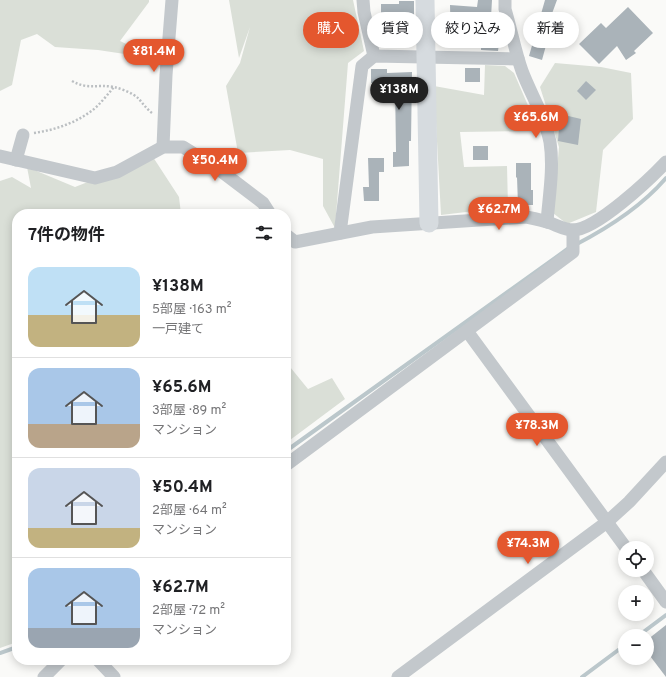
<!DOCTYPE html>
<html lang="ja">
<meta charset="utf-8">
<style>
:root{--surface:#fff;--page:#f2f2f2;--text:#202124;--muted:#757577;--line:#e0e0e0;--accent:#e4572e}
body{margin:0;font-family:Overpass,"Noto Sans JP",sans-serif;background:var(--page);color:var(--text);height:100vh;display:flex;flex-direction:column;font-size:15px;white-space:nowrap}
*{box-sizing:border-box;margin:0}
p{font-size:13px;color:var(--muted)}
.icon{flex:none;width:22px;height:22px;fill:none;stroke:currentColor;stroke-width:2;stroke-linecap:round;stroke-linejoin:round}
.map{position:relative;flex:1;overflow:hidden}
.panel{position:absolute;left:12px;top:209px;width:279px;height:456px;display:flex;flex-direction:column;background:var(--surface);border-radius:16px;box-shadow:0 2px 10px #0003}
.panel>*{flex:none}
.banner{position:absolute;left:303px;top:12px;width:303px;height:36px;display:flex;gap:8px}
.tools{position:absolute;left:618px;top:541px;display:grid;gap:8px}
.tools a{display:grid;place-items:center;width:36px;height:36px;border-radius:50%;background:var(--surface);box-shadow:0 2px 10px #0003;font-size:20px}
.price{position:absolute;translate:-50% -34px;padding:0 9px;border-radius:14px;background:var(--accent);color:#fff;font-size:13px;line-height:26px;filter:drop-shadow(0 1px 2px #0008)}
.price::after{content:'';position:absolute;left:50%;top:24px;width:12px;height:9px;margin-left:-6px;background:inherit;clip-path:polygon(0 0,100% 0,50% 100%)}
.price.active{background:#222;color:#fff}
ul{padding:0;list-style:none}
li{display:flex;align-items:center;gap:12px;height:100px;padding:0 16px}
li+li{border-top:1px solid var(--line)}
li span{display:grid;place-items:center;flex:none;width:112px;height:80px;border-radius:12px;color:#555}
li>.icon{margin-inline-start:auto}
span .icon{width:48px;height:48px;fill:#fffc;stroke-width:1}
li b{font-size:17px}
h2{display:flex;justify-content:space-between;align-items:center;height:48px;padding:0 16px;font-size:17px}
.tag{padding:0 14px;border-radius:18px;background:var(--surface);box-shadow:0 2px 10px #0003;font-size:14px;line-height:36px}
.tag.active{background:var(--accent);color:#fff}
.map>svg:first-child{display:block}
</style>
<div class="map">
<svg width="666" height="677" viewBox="0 0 666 677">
<rect width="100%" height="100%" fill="#fafaf8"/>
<!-- green -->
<g fill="#dadfd7">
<path d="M 0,0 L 149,0 L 149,2 L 120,41 L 158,59 L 98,50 L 55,47 L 37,34 L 21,40 L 12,85 L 0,91 Z"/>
<path d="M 229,0 L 353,0 L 364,51 L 348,63 L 335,228 L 323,206 L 323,159 L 290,150 L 238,153 L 226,86 L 240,63 L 250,27 L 239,58 Z"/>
<path d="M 555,63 L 601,67 L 631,73 L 633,119 L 603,150 L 596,212 L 567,224 L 553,213 L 559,147 L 540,87 Z"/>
<path d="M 485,65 L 505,66 L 514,73 L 539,131 L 460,132 L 464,167 L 507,166 L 508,207 L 441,215 L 434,86 L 484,95 Z"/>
<path d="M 151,154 L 179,197 L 181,214 L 17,214 L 17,642 L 0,648 L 0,181 L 12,177 L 31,188 L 27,167 L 75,187 L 126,167 Z"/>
<path d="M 286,362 L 308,389 L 332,378 L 345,399 L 286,443 Z"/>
</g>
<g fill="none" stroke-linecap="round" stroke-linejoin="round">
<!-- stream -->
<g stroke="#bbc7cb" stroke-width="4">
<path d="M 575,245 C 606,229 643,205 666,178"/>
<path d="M 286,451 L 569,248"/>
<path d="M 638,636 L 666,615"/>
<path d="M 0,653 L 17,647"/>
<path d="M 582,677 L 625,645"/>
</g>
</g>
<!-- building -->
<g fill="#aab3b9">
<path d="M 478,0 L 492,0 L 490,35 L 500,36 L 498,51 L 481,50 L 481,47 L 451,47 L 450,5 L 477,7 Z"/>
<path d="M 545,0 L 557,0 L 550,19 L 553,20 L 542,60 L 529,56 Z"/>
<path d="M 399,1 L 414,1 L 414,15 L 397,15 L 397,34 L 402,34 L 402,48 L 386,48 L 386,18 L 381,18 L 381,4 L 399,4 Z"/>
<path d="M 628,7 L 653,33 L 634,51 L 636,53 L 626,60 L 617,46 L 599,64 L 579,44 L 601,23 L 606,28 Z"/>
<rect x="465" y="68" width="15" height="14"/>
<path d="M 371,69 L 387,69 L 387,73 L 412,72 L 411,141 L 409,141 L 409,166 L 393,167 L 393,152 L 396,152 L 395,83 L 371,83 Z"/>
<path d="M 586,81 L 596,90 L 586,100 L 577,91 Z"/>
<path d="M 560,114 L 581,119 L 578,145 L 558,141 Z"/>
<rect x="473" y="146" width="15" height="14"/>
<path d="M 368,158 L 384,158 L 384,172 L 379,172 L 379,201 L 364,201 L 363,187 L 369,187 Z"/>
<path d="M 516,163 L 531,163 L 531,190 L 533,190 L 533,205 L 518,205 L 517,177 L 516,178 Z"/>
<path d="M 666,625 L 666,677 L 647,652 L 647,640 Z"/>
</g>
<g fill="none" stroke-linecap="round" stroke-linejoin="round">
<!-- path -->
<g stroke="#bbbfc2" stroke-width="2.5" stroke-dasharray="2 2" stroke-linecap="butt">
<path d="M 72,81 C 88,90 97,84 114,87 C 122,89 133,93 139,99 C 143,104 147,109 152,113"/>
<path d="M 34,133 C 54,130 73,124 90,112 C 99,106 107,95 114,87"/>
</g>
<!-- street -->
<g stroke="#c3c8cc" stroke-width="13">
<path d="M 363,0 L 364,12 L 374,56"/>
<path d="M 505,0 L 505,9 C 511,29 515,51 522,71 C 531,95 545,116 550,142 C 554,168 549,196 547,222"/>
<path d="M 163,147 L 166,75 L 172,0"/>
<path d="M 0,156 L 95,178 L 117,172 L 163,147 L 183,147 L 217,168 L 263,203 L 270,214"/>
<path d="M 16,160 L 23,135"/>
<path d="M 340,233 L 362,66 L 374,56 L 518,59"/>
<path d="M 286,235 L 295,242 L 372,227 L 526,217 C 533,218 540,220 547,222 C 555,224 564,230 573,230 C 596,230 650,179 666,162"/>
<path d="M 467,331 L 626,548"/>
<path d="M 286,465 L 573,252 L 573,230"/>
<path d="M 643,570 L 666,602"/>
<path d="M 98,660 L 114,677"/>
<path d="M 44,677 L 61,660"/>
<path d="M 398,677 L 607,522 L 629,502 L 666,462"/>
</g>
<!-- secondary -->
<path stroke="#d6dbdf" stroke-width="19" d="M 425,0 L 429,223"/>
</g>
</svg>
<div class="tools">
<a><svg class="icon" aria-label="locate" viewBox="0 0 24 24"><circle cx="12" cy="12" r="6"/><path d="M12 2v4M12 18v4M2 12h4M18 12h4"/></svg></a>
<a>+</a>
<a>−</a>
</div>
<b class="price" style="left:154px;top:73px">¥81.4M</b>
<b class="price active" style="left:399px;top:111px">¥138M</b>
<b class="price" style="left:536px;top:139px">¥65.6M</b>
<b class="price" style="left:215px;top:182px">¥50.4M</b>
<b class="price" style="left:499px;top:231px">¥62.7M</b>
<b class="price" style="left:537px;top:447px">¥78.3M</b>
<b class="price" style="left:528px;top:565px">¥74.3M</b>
<div class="banner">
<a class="tag active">購入</a>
<a class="tag">賃貸</a>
<a class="tag">絞り込み</a>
<a class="tag">新着</a>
</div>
<section class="panel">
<h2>7件の物件<svg class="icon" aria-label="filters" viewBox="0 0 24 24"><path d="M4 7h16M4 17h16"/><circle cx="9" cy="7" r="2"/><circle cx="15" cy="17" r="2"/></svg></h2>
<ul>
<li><span style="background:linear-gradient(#bfe0f5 60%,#c2b280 0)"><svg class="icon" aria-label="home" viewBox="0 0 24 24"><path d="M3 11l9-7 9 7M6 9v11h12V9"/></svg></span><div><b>¥138M</b><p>5部屋 · 163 m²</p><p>一戸建て</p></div></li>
<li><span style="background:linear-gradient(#a9c7e8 70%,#b9a48a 0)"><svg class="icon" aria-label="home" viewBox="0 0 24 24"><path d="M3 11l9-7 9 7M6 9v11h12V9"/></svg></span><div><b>¥65.6M</b><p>3部屋 · 89 m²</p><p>マンション</p></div></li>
<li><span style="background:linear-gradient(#c9d6e8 75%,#c2b280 0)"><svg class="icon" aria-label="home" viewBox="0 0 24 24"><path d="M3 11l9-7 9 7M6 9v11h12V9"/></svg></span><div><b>¥50.4M</b><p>2部屋 · 64 m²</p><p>マンション</p></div></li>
<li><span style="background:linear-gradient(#a9c7e8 75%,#9aa5b1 0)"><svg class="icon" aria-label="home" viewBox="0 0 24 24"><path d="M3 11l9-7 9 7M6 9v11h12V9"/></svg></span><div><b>¥62.7M</b><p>2部屋 · 72 m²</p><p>マンション</p></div></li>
</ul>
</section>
</div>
